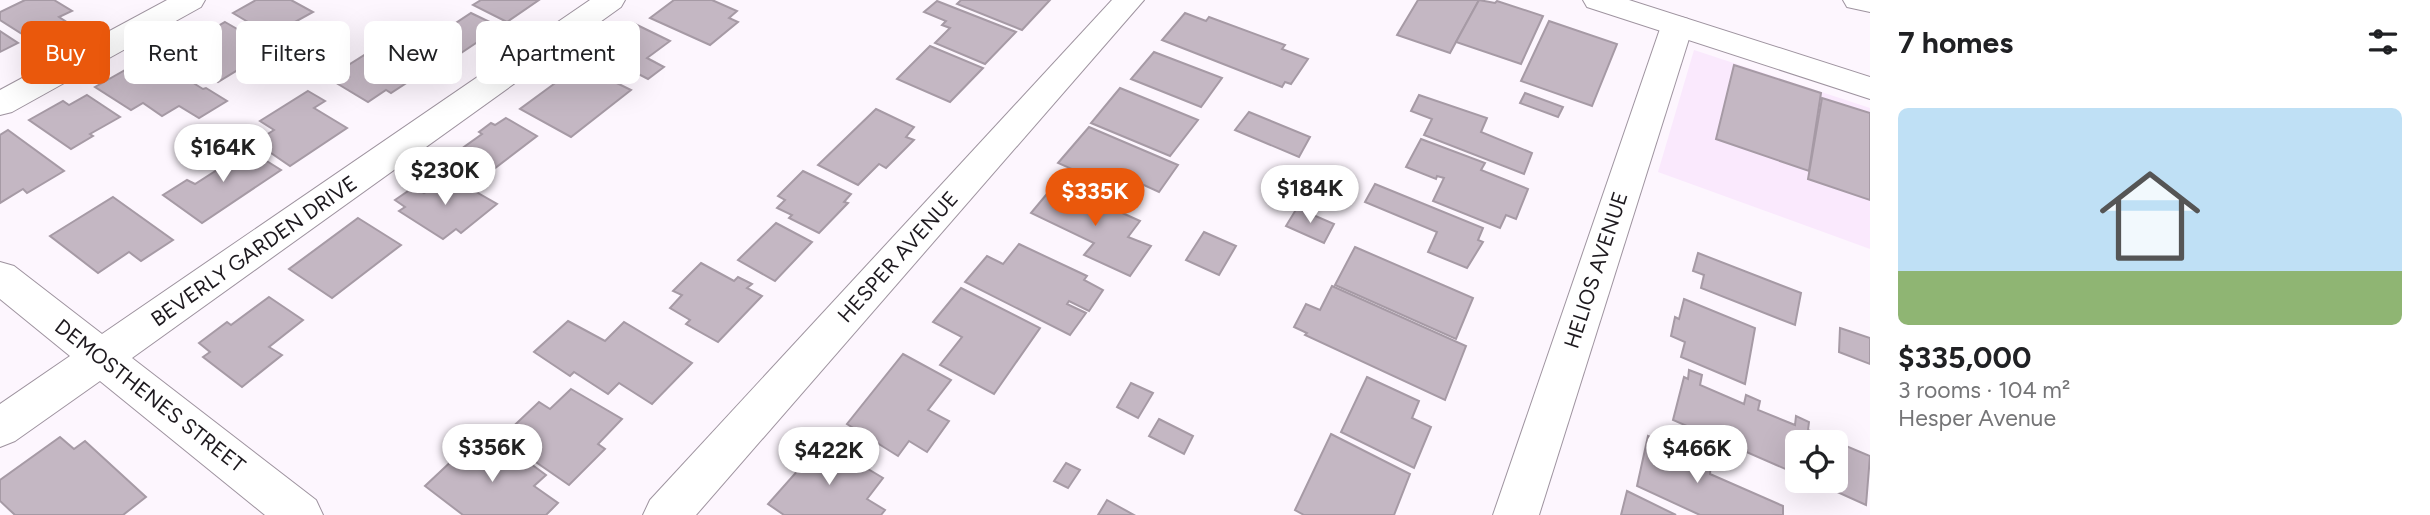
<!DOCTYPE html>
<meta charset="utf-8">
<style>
:root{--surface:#fff;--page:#f6f6f6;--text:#202124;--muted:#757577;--accent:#ea580c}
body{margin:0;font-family:Figtree,sans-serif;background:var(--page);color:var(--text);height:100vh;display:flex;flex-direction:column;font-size:26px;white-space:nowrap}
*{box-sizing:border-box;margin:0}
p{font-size:23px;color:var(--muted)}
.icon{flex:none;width:38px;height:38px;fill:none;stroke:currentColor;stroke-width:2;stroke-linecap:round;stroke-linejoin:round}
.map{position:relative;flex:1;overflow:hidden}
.side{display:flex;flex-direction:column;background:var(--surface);width:560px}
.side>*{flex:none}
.guide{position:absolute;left:21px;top:21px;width:665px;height:63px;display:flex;gap:14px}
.buttons{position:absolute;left:1785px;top:430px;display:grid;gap:14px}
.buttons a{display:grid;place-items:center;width:63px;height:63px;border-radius:10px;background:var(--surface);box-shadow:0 7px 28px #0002;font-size:35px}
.price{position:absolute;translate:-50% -60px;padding:0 16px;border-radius:24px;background:#fff;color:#222;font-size:23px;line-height:46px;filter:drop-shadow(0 2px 4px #0008)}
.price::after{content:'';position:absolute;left:50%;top:42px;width:21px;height:16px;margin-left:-10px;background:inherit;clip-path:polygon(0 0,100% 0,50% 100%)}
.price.current{background:var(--accent);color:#fff}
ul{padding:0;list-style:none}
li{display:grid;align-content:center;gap:14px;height:371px;padding:0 28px}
li span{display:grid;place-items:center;height:217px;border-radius:10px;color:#555}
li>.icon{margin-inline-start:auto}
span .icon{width:126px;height:126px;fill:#fffc;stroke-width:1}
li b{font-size:30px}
h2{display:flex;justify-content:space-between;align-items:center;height:84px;padding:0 28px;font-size:30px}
.chip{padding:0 24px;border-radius:10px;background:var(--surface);box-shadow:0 7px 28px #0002;font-size:24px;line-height:63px}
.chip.current{background:var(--accent);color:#fff}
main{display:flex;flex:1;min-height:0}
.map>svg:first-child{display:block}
</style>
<main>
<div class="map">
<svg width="1870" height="515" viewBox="0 0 1870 515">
<rect width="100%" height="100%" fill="#fdf6fe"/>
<!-- built -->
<path fill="#fae9fd" d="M 1694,50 L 1870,108 L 1870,249 L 1658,172 Z"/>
<!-- building -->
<g fill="#c4b7c3" stroke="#a69aa5" stroke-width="2">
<path d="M 25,0 L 54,0 L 72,11 L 59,17 L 65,21 L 30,39 L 0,20 L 0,12 Z"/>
<path d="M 256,0 L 291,0 L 313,12 L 293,23 L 302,28 L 270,47 L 243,31 L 253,25 L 233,13 Z"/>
<path d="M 481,0 L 539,0 L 507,22 L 473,5 Z"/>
<path d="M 674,0 L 712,0 L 737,11 L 729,18 L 738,22 L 710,45 L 650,18 Z"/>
<path d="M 961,0 L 1050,0 L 1022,30 L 957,4 Z"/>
<path d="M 1418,0 L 1479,0 L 1450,53 L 1397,35 Z"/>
<path d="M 1479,0 L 1495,3 L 1497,1 L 1543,16 L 1521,64 L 1456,42 Z"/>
<path d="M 937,1 L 1016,32 L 985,64 L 935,43 L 950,28 L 942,25 L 946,21 L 924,12 Z"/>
<path d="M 471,13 L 500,27 L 440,67 L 412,52 Z"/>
<path d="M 1185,13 L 1206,21 L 1209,17 L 1285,45 L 1282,49 L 1308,59 L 1291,84 L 1285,82 L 1282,87 L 1162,40 Z"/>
<path d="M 1549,21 L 1617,44 L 1592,106 L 1521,81 Z"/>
<path d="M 225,22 L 272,49 L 218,82 L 166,50 L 189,37 L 194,40 Z"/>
<path d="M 633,23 L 670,41 L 647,58 L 664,67 L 648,79 L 627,68 L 618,75 L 600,66 L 608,60 L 597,54 L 611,44 L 607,42 Z"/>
<path d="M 0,31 L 18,43 L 0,52 Z"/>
<path d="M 385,42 L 426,64 L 409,75 L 414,78 L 391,93 L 386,90 L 368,102 L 338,84 L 349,77 L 339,71 Z"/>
<path d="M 930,46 L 983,68 L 950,102 L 897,79 Z"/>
<path d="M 1154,52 L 1222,78 L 1201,107 L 1131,79 Z"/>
<path d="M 150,56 L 203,89 L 206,88 L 227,101 L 199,118 L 179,106 L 162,116 L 143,103 L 131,110 L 95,87 Z"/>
<path d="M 576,63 L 631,90 L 571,137 L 520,109 L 558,81 L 554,79 Z"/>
<path d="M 1734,65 L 1821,93 L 1809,171 L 1716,139 Z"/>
<path d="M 1120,88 L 1198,120 L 1170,156 L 1091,123 Z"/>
<path d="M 308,91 L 325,101 L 314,108 L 347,128 L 290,166 L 255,142 L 274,130 L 260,121 Z"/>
<path d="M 1525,93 L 1563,107 L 1558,117 L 1520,103 Z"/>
<path d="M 87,95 L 120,117 L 90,134 L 93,136 L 71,149 L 29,120 L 63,101 L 69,105 Z"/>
<path d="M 1419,95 L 1487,118 L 1481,132 L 1532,153 L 1524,174 L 1424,135 L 1432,119 L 1411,111 Z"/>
<path d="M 1822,98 L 1870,113 L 1870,200 L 1808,179 Z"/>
<path d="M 876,109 L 914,127 L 906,137 L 914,140 L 886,168 L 879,164 L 858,185 L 818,165 Z"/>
<path d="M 1249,112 L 1310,137 L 1299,157 L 1235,130 Z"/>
<path d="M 506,118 L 537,136 L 490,172 L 457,152 L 482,134 L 479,132 L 491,123 L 495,125 Z"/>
<path d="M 1089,127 L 1178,165 L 1159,192 L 1120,174 L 1110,186 L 1058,163 Z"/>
<path d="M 8,130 L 64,171 L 27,193 L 23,189 L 0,203 L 0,135 Z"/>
<path d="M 1421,139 L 1485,163 L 1481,170 L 1528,189 L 1516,219 L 1506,215 L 1500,228 L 1433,201 L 1444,178 L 1437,176 L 1436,179 L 1406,167 Z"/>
<path d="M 241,145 L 281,170 L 202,223 L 163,195 L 187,180 L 195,184 L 220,168 L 213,163 Z"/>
<path d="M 803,171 L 851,194 L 844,202 L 848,203 L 819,233 L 789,218 L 792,215 L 777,208 L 785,200 L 778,196 Z"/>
<path d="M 450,177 L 497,204 L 461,233 L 456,229 L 443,239 L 399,211 L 405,207 L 395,200 L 414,187 L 424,193 Z"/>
<path d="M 1056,183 L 1140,221 L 1128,237 L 1151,246 L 1130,276 L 1084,255 L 1094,243 L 1031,213 Z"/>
<path d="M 1375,184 L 1483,228 L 1478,240 L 1483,242 L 1467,268 L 1428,252 L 1437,232 L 1365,202 Z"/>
<path d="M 113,197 L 173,240 L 141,261 L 129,252 L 98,273 L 50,236 Z"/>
<path d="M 1297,208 L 1334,224 L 1324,243 L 1286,226 Z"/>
<path d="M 358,218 L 401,245 L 332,298 L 289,269 Z"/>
<path d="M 776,223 L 812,242 L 775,281 L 738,260 Z"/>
<path d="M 1204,232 L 1236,246 L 1219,275 L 1186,260 Z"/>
<path d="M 1019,244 L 1087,276 L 1084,280 L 1103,290 L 1089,311 L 1069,301 L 1067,304 L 1086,313 L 1070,335 L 965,282 L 987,256 L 1003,264 Z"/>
<path d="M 1355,247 L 1473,298 L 1456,339 L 1335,285 Z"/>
<path d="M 1698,253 L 1801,293 L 1795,325 L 1701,288 L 1704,275 L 1693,271 Z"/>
<path d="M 701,263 L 734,281 L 738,277 L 752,284 L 747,288 L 762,296 L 718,342 L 686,324 L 690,320 L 670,308 L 682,295 L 673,291 Z"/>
<path d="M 1332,286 L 1466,346 L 1445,400 L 1305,335 L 1307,333 L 1294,327 L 1306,304 L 1320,310 Z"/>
<path d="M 961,288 L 1040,328 L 994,394 L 940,365 L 962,337 L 933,322 Z"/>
<path d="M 269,297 L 303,320 L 269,347 L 282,355 L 242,387 L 203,357 L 210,352 L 199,343 L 227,322 L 231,325 Z"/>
<path d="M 1684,299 L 1755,328 L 1745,384 L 1681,357 L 1685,342 L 1671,336 L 1675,317 L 1679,319 Z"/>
<path d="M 568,321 L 605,341 L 624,322 L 692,363 L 652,404 L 619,383 L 608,394 L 574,372 L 570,376 L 534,352 Z"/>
<path d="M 1840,328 L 1870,338 L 1870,364 L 1839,352 Z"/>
<path d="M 903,354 L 951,380 L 928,410 L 949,421 L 927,452 L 909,441 L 898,456 L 847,424 Z"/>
<path d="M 1689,370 L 1702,375 L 1700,385 L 1744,404 L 1746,395 L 1760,401 L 1758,410 L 1795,425 L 1796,416 L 1809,422 L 1808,430 L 1870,456 L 1866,505 L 1813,481 L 1836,481 L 1836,443 L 1797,443 L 1797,474 L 1673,420 L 1684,377 L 1688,379 Z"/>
<path d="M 1367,377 L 1419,401 L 1412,418 L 1431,427 L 1414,468 L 1341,432 Z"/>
<path d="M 1131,383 L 1153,393 L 1138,418 L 1117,407 Z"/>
<path d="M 571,389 L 622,419 L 598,444 L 605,449 L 569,485 L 501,438 L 539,402 L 550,409 Z"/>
<path d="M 1159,419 L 1193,436 L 1184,454 L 1149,436 Z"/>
<path d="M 1331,434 L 1410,474 L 1394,515 L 1304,515 L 1295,510 Z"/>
<path d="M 1648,436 L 1711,463 L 1710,474 L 1783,506 L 1783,515 L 1700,515 L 1637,486 Z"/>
<path d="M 60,437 L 74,449 L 85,441 L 146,497 L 123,515 L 15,515 L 0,501 L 0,480 Z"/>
<path d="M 475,439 L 495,454 L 504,444 L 546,475 L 534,486 L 558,503 L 546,515 L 463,515 L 425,486 Z"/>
<path d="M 823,442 L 883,478 L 867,499 L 885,510 L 881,515 L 784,515 L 768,504 Z"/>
<path d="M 1066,463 L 1080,470 L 1068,488 L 1054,481 Z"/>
<path d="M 1627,491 L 1676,515 L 1621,515 Z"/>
<path d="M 1107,500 L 1134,515 L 1098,515 Z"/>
</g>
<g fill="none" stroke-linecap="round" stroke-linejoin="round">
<!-- minor casing -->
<g stroke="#9e939f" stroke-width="2">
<g id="minor">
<path d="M 167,0 L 205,0 L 201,7 L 12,112 L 0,115 L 0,90 Z"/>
<path d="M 590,0 L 625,0 L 621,7 L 132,358 L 316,500 L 323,515 L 265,515 L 100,381 L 15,441 L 0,447 L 0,404 L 70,356 L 0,299 L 0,262 L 14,266 L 102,334 Z"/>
<path d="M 1112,0 L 1144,0 L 696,515 L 643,515 L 650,500 Z"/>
<path d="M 1677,16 L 1688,19 L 1693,26 L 1539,515 L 1493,515 L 1661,26 L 1666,19 Z"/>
</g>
</g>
<!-- major casing -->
<g stroke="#9e939f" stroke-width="2">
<g id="major">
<path d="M 1583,0 L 1629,0 L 1870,77 L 1870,99 L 1587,7 Z"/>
<path d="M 1843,0 L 1870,0 L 1870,12 L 1847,7 Z"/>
</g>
</g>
<!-- minor -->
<use href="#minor" fill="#fff" fill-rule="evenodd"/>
<!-- major -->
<use href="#major" fill="#fff" fill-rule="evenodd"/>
</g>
<g text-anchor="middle" stroke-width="7" stroke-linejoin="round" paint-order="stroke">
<!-- street labels -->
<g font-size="21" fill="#1d191e" stroke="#fff">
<text transform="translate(254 251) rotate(-35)" y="7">BEVERLY GARDEN DRIVE</text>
<text transform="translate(898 257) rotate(-48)" y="7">HESPER AVENUE</text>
<text transform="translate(1596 270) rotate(-72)" y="7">HELIOS AVENUE</text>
<text transform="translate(150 396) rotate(38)" y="7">DEMOSTHENES STREET</text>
</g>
</g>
</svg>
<div class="buttons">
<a><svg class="icon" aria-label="locate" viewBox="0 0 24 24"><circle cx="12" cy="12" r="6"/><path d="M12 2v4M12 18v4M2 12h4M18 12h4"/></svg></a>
</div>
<b class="price" style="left:223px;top:184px">$164K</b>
<b class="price" style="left:445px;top:207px">$230K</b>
<b class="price" style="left:1310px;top:225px">$184K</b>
<b class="price current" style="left:1095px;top:228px">$335K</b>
<b class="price" style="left:492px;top:484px">$356K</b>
<b class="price" style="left:1697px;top:485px">$466K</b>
<b class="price" style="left:829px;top:487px">$422K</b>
<div class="guide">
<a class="chip current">Buy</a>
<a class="chip">Rent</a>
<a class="chip">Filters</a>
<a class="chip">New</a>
<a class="chip">Apartment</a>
</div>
</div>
<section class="side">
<h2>7 homes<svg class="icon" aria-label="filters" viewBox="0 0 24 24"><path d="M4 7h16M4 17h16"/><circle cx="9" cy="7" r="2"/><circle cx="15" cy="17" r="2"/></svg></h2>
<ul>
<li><span style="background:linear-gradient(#bfe0f5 75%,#8fb573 0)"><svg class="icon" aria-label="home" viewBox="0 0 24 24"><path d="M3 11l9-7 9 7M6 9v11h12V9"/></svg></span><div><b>$335,000</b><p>3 rooms · 104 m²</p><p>Hesper Avenue</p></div></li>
</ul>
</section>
</main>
